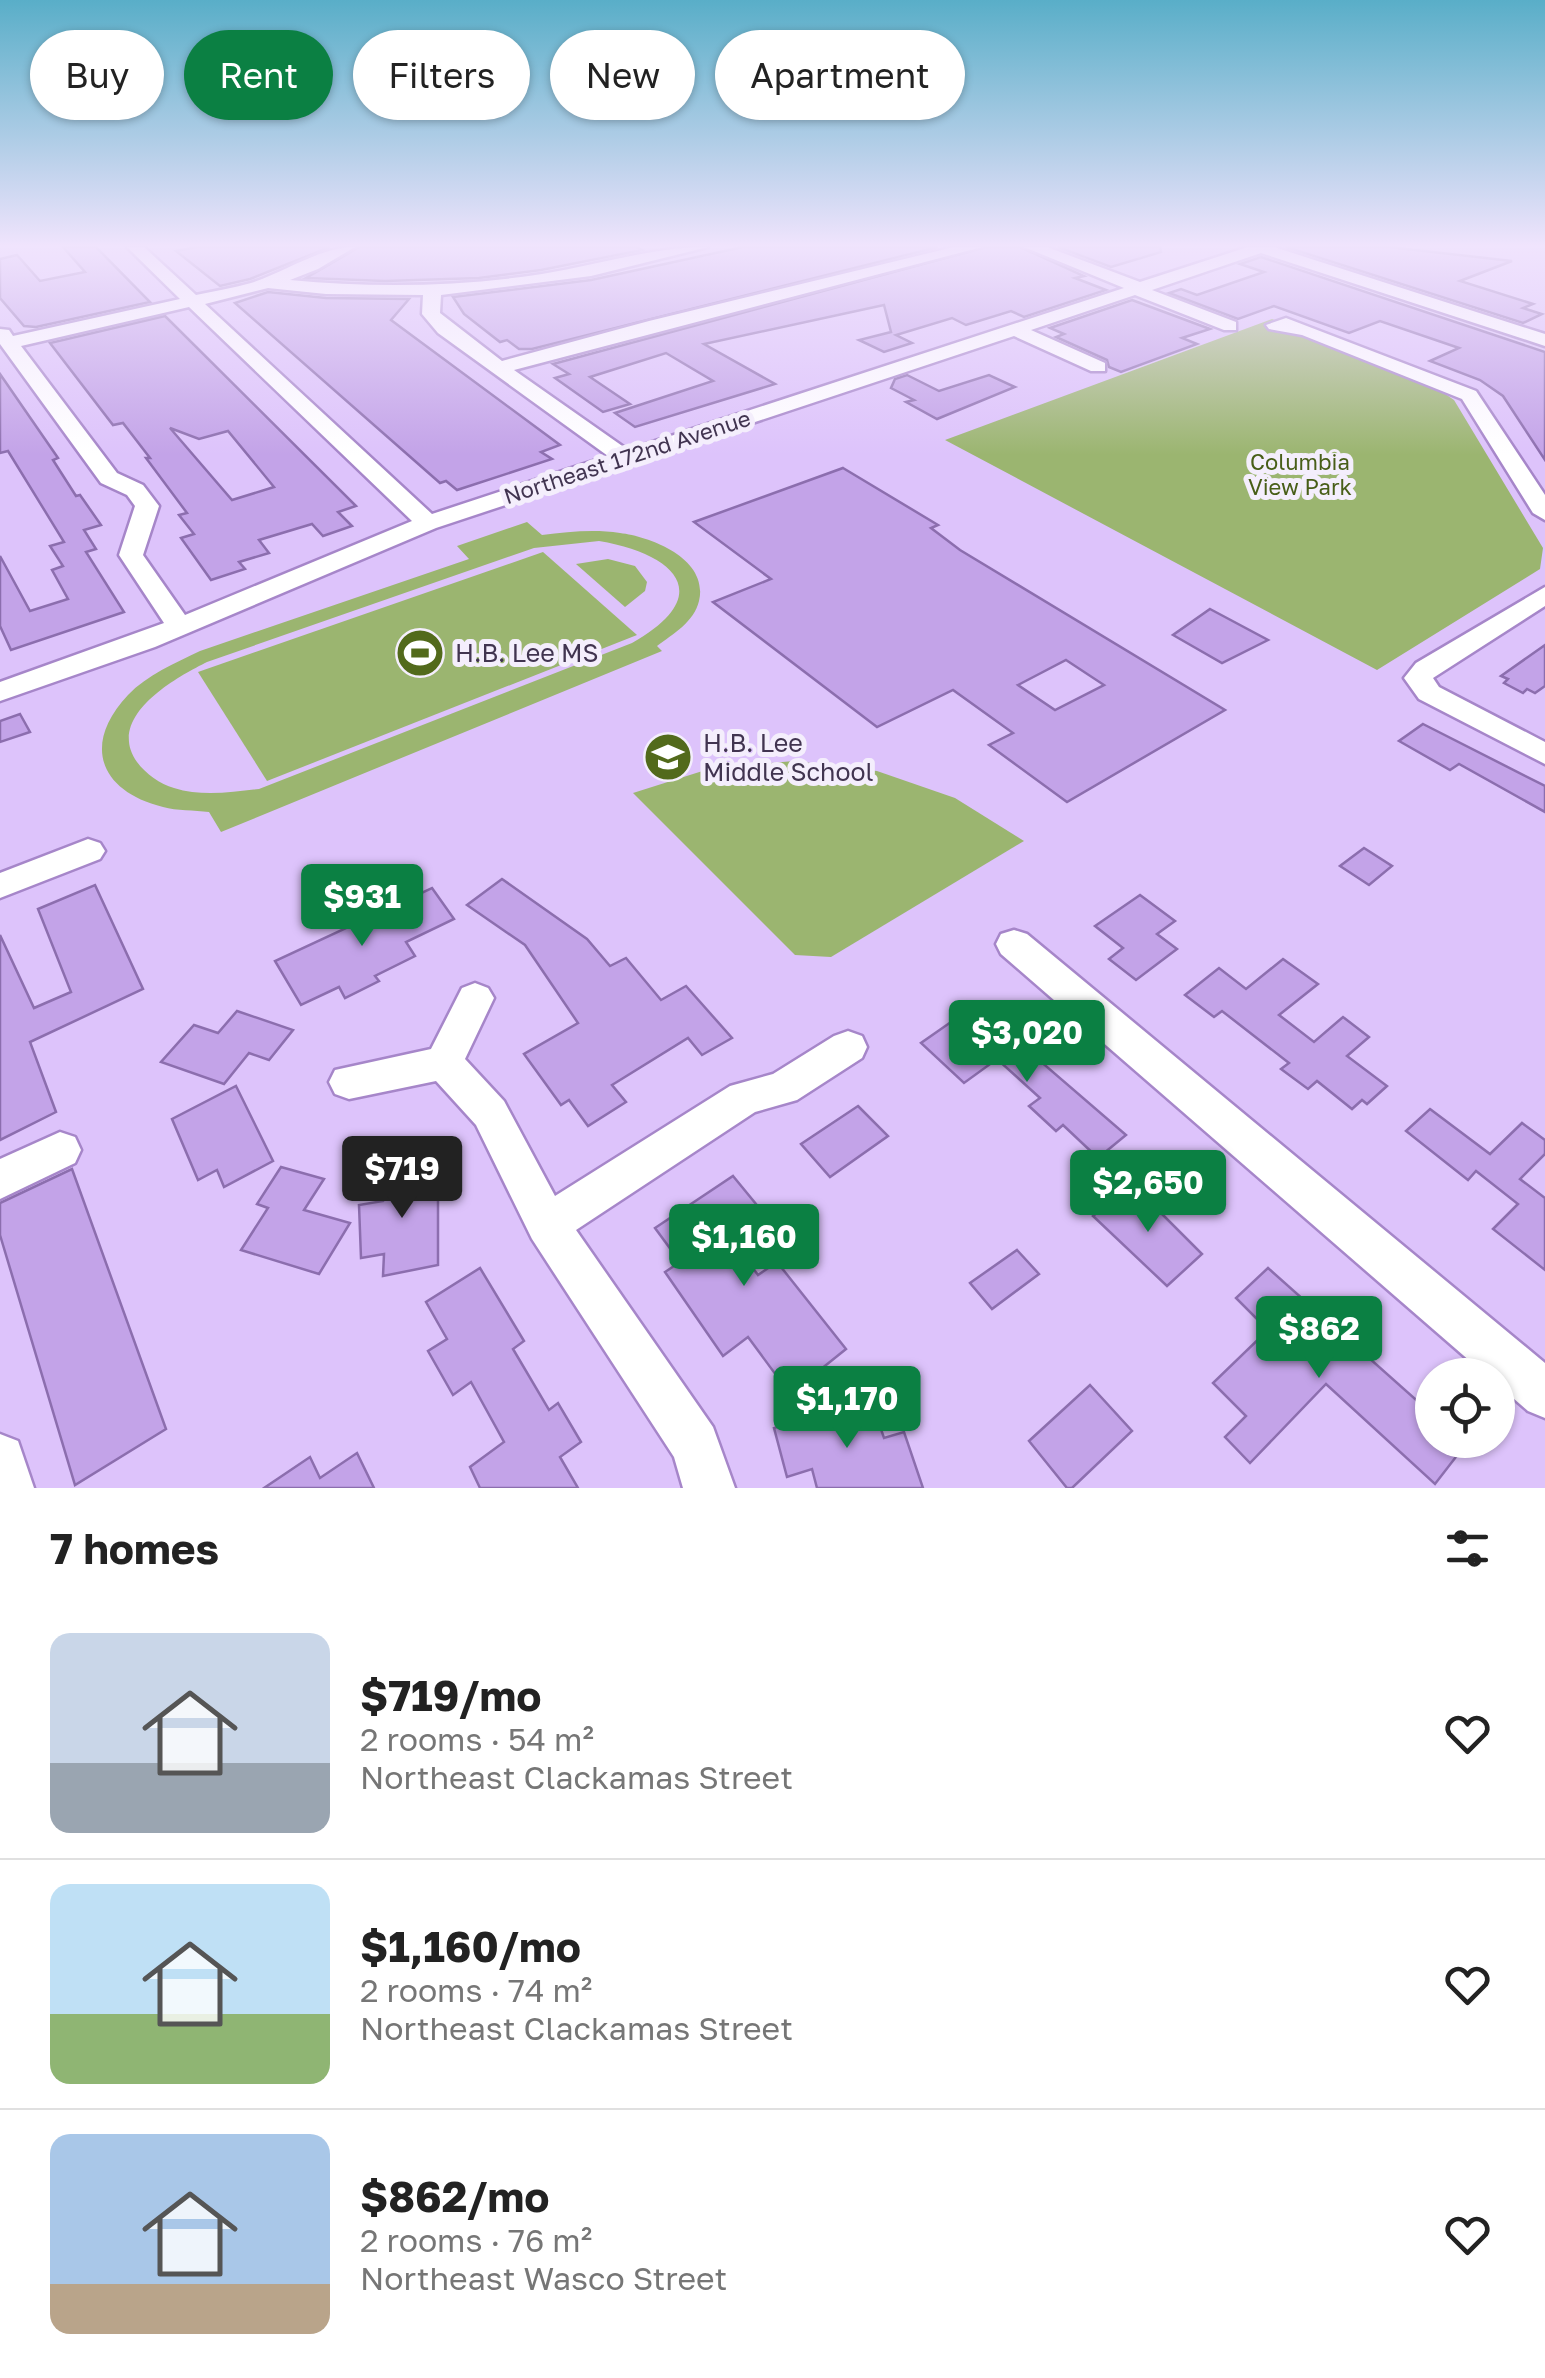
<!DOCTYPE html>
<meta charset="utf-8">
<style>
:root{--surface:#fff;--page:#f6f6f6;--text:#222;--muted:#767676;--line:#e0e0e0;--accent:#0b8043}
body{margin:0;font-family:"Golos Text",sans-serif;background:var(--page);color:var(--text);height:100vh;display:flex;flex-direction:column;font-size:38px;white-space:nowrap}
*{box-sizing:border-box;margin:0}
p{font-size:32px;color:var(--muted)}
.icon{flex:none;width:55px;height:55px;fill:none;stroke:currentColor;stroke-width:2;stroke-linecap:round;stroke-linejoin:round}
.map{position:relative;height:1488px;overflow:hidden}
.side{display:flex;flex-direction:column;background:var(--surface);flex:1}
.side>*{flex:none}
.banner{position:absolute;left:30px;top:30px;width:1000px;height:90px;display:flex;gap:20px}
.fabs{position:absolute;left:1415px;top:1358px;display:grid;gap:20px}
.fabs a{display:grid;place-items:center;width:100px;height:100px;border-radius:50%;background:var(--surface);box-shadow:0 2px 8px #0004;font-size:50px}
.price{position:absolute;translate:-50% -85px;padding:0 22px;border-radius:10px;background:var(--accent);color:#fff;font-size:32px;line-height:65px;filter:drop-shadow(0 2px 5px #0008)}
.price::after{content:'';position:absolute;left:50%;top:60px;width:30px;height:22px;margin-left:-15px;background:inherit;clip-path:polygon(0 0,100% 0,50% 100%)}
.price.current{background:#222;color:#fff}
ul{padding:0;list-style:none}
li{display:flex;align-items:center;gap:30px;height:250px;padding:0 50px}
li+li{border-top:2px solid var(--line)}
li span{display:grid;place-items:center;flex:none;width:280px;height:200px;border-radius:20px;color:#555}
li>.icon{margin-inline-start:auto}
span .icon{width:120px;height:120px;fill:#fffc;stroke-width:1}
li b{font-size:42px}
h2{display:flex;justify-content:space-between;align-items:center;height:120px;padding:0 50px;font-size:42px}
.chip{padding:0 35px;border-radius:45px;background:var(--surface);box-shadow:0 2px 8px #0004;font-size:35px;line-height:90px}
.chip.current{background:var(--accent);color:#fff}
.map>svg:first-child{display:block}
</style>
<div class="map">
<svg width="1545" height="1488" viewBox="0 0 1545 1488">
<rect width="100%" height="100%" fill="#ddc3fb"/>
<!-- green -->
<g fill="#9bb570" fill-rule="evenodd">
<path d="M 1272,319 L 1401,366 L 1391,371 L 1438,389 L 1454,400 L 1543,548 L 1540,569 L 1377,670 L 945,440 Z"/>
<path d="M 527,522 L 542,535 C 568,532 593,529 620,533 C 652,537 709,559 699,601 C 694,622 673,634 657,646 L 662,651 L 221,832 L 209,812 C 194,810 177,811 163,807 C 99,791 82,744 128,695 C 147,675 175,663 200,651 L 469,559 L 457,546 ZM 599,541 C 676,554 717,595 632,643 L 259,789 C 232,792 202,797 174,788 C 160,784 146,774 137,762 C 105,717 175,678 207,662 L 534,548 Z"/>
<path d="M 543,552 L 637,635 L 267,781 L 198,672 Z"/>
<path d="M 608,559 L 635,566 L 647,582 L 645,591 L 625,607 L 576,564 Z"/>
<path d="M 794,761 L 877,771 L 955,798 L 1024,841 L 831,957 L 795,955 L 633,793 L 712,768 Z"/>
</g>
<!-- building -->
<g fill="#c3a3e8" stroke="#8c6eae" stroke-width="2.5" fill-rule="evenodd">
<path d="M 63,247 L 96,247 L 150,302 L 36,327 L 24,326 L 0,298 L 0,259 L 17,255 L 40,281 L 85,272 Z"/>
<path d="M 197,247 L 330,247 L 250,279 L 220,286 L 176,251 Z"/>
<path d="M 359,247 L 636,247 L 642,250 L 541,270 L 479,278 L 385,281 L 306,278 Z"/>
<path d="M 743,247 L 938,247 L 532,349 L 519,349 L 507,340 L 500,342 L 464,314 L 453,297 L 591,280 Z"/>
<path d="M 986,247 L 1020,247 L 1084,276 L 1075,278 L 1106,290 L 1024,317 L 1011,311 L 966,325 L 952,318 L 896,335 L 912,343 L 884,352 L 859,340 L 891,332 L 884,305 L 704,344 L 775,384 L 635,427 L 615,413 L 713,381 L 666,353 L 590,377 L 630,404 L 603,412 L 555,378 L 569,374 L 553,364 Z"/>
<path d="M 1058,247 L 1160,247 L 1161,252 L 1111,267 Z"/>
<path d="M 1286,247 L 1389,247 L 1512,261 L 1460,281 L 1533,304 L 1523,308 L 1542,314 L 1523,323 Z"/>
<path d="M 1261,257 L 1545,352 L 1545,460 L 1503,396 L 1480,380 L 1430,361 L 1459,348 L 1380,321 L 1349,333 L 1274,306 L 1238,319 L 1169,293 L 1181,289 L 1197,295 L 1264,272 L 1240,264 Z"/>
<path d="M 268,292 L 326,298 L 409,299 L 391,320 L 560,445 L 541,452 L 552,459 L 457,490 L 446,481 L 440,483 L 235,303 Z"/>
<path d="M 1132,300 L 1210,329 L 1182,338 L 1197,344 L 1121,372 L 1109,367 L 1107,360 L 1056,337 L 1064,334 L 1050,328 Z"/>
<path d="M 165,316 L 356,506 L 338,512 L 352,526 L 323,536 L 312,524 L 259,540 L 269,553 L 239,562 L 245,569 L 211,580 L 181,538 L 194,534 L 179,515 L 187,513 L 146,458 L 150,458 L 123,423 L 113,425 L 50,343 ZM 170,428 L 199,439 L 228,431 L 274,487 L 232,500 Z"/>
<path d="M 0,374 L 58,458 L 53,460 L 76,496 L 80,495 L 101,525 L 84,530 L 96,549 L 86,552 L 124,612 L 11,650 L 0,626 L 0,556 L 30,611 L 68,599 L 52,570 L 63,566 L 50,546 L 64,542 L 8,451 L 0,453 Z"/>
<path d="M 907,375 L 939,391 L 989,375 L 1015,387 L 937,419 L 906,402 L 914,400 L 891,388 L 895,379 Z"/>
<path d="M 843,468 L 938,525 L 931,528 L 960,550 L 1225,710 L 1067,802 L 989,745 L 1013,733 L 953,690 L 877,727 L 713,602 L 771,579 L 694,522 ZM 1066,660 L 1104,685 L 1055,710 L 1018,685 Z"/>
<path d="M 1210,609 L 1268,640 L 1222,663 L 1173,635 Z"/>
<path d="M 1545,645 L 1545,686 L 1535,693 L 1527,689 L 1523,693 L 1504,683 L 1508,679 L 1501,676 Z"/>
<path d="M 20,714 L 30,732 L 0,742 L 0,721 Z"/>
<path d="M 1423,724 L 1545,786 L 1545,812 L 1459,764 L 1450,770 L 1399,741 Z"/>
<path d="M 1364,848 L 1392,866 L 1369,885 L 1340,866 Z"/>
<path d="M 502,879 L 587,939 L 610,966 L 626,958 L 661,1000 L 686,986 L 732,1038 L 702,1055 L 688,1038 L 612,1085 L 626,1102 L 588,1126 L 569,1100 L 561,1105 L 524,1054 L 578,1023 L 525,945 L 467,905 Z"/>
<path d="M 95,885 L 143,989 L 30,1042 L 56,1112 L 0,1140 L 0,935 L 34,1008 L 71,992 L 38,909 Z"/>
<path d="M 432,888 L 454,919 L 406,942 L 415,956 L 375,976 L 379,981 L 345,998 L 339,987 L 301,1005 L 275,961 Z"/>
<path d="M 1140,895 L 1175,921 L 1157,934 L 1177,949 L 1136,980 L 1109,959 L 1123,948 L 1095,926 Z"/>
<path d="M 1283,959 L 1318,984 L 1279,1015 L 1314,1042 L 1343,1017 L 1369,1037 L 1347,1056 L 1387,1086 L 1367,1104 L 1362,1100 L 1352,1109 L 1317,1081 L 1308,1089 L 1281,1069 L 1289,1063 L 1222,1011 L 1214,1017 L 1185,995 L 1219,968 L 1246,989 Z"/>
<path d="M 237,1011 L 293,1030 L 269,1060 L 249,1053 L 224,1084 L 161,1062 L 194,1025 L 218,1033 Z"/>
<path d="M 951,1022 L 957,1027 L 962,1024 L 998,1056 L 1017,1041 L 1126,1135 L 1098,1158 L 1063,1125 L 1056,1131 L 1029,1106 L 1040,1098 L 997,1059 L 964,1083 L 921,1043 Z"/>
<path d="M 236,1086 L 273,1161 L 224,1187 L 217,1170 L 198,1180 L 172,1119 Z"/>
<path d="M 858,1106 L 888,1136 L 830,1177 L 801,1144 Z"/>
<path d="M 1430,1109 L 1490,1154 L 1522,1123 L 1545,1140 L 1545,1154 L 1520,1179 L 1545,1198 L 1545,1270 L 1493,1229 L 1518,1204 L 1476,1171 L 1468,1180 L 1406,1131 Z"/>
<path d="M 427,1160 L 429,1193 L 438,1192 L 438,1265 L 383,1276 L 384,1254 L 361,1258 L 359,1205 L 383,1201 L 384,1167 Z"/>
<path d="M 281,1167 L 324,1179 L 304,1210 L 350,1223 L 319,1274 L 241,1250 L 268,1208 L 257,1204 Z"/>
<path d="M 72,1169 L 166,1429 L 75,1485 L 0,1235 L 0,1203 Z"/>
<path d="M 733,1176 L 765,1215 L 731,1239 L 758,1275 L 777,1262 L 846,1349 L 790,1394 L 748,1337 L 723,1356 L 665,1272 L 680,1262 L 655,1228 Z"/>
<path d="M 1132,1184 L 1202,1254 L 1167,1286 L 1093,1216 Z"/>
<path d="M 1017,1250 L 1039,1274 L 992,1309 L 970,1283 Z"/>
<path d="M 480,1268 L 524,1341 L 513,1349 L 549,1410 L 558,1403 L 581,1442 L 560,1457 L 578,1488 L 480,1488 L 470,1467 L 504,1442 L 471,1382 L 453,1395 L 428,1351 L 447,1339 L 426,1302 Z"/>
<path d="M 1268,1268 L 1432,1414 L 1432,1440 L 1469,1440 L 1435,1484 L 1326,1384 L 1250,1463 L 1225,1437 L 1246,1416 L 1213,1383 L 1268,1330 L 1236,1298 Z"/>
<path d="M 1090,1385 L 1132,1431 L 1072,1488 L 1067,1488 L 1029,1441 Z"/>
<path d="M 850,1404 L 852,1412 L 873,1406 L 884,1438 L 904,1432 L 923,1488 L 817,1488 L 812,1469 L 787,1477 L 774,1428 Z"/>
<path d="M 357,1453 L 374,1488 L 264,1488 L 310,1457 L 320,1478 Z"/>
</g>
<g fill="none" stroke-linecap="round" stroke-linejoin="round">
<!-- minor casing -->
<g stroke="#a686c9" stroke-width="5">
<g id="minor">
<path d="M 127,247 L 144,247 L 196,295 C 214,291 233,288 251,283 C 285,272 320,247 355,247 L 318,269 L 290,280 C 374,288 458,287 542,274 C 597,265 652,247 708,247 L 591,276 L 441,295 L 440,313 L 502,361 L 649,321 L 954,247 L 982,247 L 514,370 L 628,450 L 1124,288 L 1024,247 L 1047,247 L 1140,282 L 1248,247 L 1274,247 L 1545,334 L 1545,346 L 1261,253 L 1152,290 L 1236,322 L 1236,330 L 1224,330 L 1135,295 L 1031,330 L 1105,363 L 1105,371 L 1091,371 L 1014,336 L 436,528 L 155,647 L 0,701 L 0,682 L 164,623 L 119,555 L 135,506 L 127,495 L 101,483 L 0,344 L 0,329 L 9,330 L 13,336 L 180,299 ZM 268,288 L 326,294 L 423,295 L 422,314 L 438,333 L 608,456 L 432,514 L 205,304 ZM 189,307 L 412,521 L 185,615 L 143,555 L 159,506 L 143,485 L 117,473 L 21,346 Z"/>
<path d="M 1286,318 L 1476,391 L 1545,495 L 1545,520 L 1533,513 L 1462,399 L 1302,335 L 1269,329 L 1266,325 Z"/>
<path d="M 1545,587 L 1545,606 L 1433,678 L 1439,687 L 1545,742 L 1545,764 L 1419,699 L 1404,678 L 1416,663 Z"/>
<path d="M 88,839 L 100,843 L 105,851 L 100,859 L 0,898 L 0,873 Z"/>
<path d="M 1014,930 L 1027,934 L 1545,1363 L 1545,1418 L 1528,1411 L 1498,1385 L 1498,1375 L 1486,1375 L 1001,954 L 996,944 L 1001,934 Z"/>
<path d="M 475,983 L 488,988 L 494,998 L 465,1059 L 504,1101 L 555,1196 L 730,1086 L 773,1074 L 834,1036 L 848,1031 L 862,1036 L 867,1047 L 862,1058 L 797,1100 L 755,1112 L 576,1230 L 713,1427 L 735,1488 L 683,1488 L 674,1457 L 532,1239 L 476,1125 L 436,1081 L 349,1099 L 335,1094 L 329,1082 L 335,1070 L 431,1049 L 462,988 Z"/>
<path d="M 60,1132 L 75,1137 L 81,1150 L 75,1163 L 0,1199 L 0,1159 Z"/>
<path d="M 0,1434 L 18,1441 L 34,1488 L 0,1488 Z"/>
</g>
</g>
<!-- minor -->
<use href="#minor" fill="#fff" fill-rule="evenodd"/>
</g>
<!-- sky -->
<linearGradient id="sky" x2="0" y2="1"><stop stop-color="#59aec8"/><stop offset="0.54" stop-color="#f0e4fd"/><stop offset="1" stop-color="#f0e4fd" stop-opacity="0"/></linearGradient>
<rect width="1545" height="455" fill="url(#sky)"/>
<!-- icons -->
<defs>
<g id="stadium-disc" transform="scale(2.5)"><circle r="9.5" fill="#526a1b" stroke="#f4eefc"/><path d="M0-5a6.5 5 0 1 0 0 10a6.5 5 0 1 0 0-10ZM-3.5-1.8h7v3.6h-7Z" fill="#fff"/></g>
<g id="school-disc" transform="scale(2.5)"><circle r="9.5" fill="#526a1b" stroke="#f4eefc"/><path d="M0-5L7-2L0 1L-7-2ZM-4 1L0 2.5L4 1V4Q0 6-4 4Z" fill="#fff"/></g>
</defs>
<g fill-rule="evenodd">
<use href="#stadium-disc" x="420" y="653"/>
<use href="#school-disc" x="668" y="757"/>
</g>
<g text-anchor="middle" stroke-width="10" stroke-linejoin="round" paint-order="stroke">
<!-- far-street labels -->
<g font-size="22" fill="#413450" stroke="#f4eefc">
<text transform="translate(627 457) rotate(-18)" y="8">Northeast 172nd Avenue</text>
</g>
<!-- far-park labels -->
<g font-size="22" fill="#485e18" stroke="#f4eefc">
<text x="1300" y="470">Columbia<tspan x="1300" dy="25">View Park</tspan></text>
</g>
<!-- poi labels -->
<g font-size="25" fill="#413450" stroke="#f4eefc" text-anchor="start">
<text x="455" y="662">H.B. Lee MS</text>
<text x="703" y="752">H.B. Lee<tspan x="703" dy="29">Middle School</tspan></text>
</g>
</g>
</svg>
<div class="fabs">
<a><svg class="icon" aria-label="locate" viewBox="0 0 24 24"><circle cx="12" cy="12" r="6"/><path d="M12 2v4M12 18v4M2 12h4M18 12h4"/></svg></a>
</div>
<b class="price" style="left:362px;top:949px">$931</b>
<b class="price" style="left:1027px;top:1085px">$3,020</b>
<b class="price current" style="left:402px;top:1221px">$719</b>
<b class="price" style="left:1148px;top:1235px">$2,650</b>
<b class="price" style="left:744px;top:1289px">$1,160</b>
<b class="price" style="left:1319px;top:1381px">$862</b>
<b class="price" style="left:847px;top:1451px">$1,170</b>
<div class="banner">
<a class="chip">Buy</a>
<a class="chip current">Rent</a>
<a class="chip">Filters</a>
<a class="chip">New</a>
<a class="chip">Apartment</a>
</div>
</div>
<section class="side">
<h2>7 homes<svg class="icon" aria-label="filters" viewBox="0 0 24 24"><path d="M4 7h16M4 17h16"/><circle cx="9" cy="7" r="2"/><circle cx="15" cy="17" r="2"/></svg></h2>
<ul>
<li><span style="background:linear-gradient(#c9d6e8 65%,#9aa5b1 0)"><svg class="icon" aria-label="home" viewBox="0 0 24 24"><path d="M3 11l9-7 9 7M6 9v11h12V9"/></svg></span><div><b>$719/mo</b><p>2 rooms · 54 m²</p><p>Northeast Clackamas Street</p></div><svg class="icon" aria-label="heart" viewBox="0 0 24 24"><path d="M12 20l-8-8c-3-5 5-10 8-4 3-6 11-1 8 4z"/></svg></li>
<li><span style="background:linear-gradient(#bfe0f5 65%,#8fb573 0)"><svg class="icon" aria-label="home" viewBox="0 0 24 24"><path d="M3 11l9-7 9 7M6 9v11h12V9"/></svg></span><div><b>$1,160/mo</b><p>2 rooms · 74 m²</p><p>Northeast Clackamas Street</p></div><svg class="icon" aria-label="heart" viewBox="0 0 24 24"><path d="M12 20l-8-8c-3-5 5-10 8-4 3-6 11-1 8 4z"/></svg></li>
<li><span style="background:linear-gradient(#a9c7e8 75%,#b9a48a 0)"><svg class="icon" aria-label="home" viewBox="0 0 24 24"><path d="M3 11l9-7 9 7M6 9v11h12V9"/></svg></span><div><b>$862/mo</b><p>2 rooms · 76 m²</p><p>Northeast Wasco Street</p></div><svg class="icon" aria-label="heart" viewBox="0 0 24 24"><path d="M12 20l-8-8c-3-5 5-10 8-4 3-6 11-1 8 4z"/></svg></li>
</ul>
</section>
